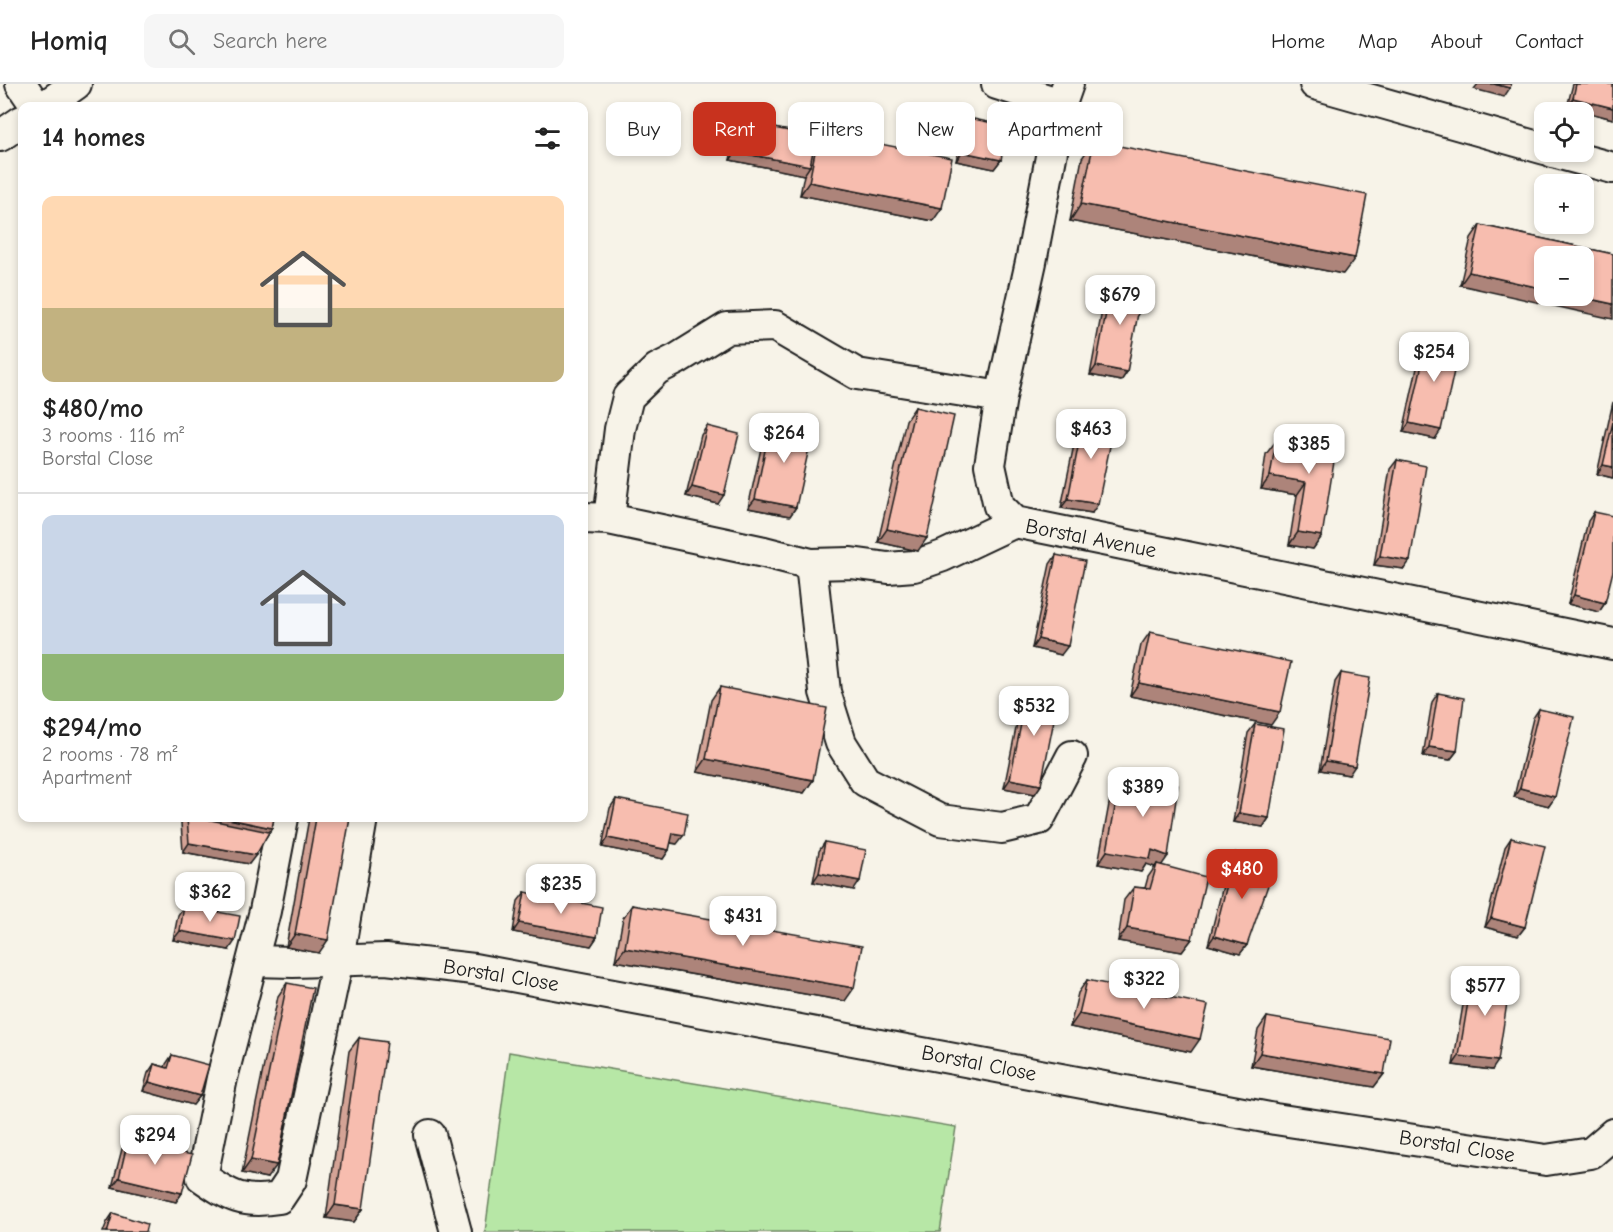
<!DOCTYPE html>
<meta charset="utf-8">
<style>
:root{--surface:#fff;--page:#f6f6f6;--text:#222;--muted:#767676;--line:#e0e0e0;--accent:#c8321e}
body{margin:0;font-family:"Comic Neue",sans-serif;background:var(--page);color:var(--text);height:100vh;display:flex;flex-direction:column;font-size:22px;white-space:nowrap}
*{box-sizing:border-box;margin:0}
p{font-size:20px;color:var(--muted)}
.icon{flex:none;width:33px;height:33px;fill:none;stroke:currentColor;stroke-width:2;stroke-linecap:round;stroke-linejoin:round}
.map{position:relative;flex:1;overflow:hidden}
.details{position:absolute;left:18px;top:18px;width:570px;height:720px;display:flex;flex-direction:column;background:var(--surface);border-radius:12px;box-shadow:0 3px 9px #0003}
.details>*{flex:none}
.guide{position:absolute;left:606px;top:18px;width:570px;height:54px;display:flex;gap:12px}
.fabs{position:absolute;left:1534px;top:18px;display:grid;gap:12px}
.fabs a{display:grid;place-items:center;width:60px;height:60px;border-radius:12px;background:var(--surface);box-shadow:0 3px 9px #0003;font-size:30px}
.price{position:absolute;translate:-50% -51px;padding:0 14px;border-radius:12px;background:#fff;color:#222;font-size:20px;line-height:39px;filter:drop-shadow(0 2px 3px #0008)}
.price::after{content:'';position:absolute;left:50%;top:36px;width:18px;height:14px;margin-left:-9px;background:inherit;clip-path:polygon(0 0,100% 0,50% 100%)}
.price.selected{background:var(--accent);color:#fff}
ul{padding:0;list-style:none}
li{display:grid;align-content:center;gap:12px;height:318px;padding:0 24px}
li+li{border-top:2px solid var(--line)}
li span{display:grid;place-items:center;height:186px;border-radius:12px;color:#555}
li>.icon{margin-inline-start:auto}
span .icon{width:108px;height:108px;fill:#fffc;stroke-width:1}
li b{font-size:26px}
h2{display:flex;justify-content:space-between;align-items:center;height:72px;padding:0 24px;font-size:26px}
.chip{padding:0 21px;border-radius:12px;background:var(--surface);box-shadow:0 3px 9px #0003;font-size:21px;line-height:54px}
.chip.selected{background:var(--accent);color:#fff}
header{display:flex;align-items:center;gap:36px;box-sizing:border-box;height:84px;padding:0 30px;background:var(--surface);border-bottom:2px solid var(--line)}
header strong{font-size:28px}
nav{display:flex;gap:33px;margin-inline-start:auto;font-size:21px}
.search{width:420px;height:54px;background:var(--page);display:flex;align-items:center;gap:15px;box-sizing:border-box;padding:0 21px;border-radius:12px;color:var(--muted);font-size:22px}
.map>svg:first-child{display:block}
</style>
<header>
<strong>Homiq</strong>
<div class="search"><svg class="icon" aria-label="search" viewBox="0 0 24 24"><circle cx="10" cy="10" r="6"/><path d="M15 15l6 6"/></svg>Search here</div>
<nav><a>Home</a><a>Map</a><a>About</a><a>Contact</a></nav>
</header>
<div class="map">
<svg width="1613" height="1148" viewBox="0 0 1613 1148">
<rect width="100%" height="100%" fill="#f7f3e8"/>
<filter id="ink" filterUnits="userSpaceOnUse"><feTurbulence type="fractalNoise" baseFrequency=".0167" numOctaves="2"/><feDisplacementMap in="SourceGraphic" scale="12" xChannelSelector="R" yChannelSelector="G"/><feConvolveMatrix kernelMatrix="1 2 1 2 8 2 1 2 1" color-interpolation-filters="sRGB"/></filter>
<g filter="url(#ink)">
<!-- green -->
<path fill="#b7e7a6" stroke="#6a8261" stroke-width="1.5" d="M 509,968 L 956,1043 L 940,1148 L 485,1148 Z"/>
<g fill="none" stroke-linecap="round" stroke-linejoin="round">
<!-- minor casing -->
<g stroke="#1c1c1c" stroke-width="34">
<g id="minor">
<path d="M 21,0 L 36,22"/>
<path d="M 997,0 L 1061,20"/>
<path d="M 1068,0 L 1061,20 L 1031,178 L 1001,313 L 990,381 L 999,422 L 1015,438 L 1613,560"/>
<path d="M 1315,0 L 1545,65"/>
<path d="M 45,22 L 76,0"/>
<path d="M 0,52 L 22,37"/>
<path d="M 1553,68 L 1613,84"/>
<path d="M 584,434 L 609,435 L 764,468 L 811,480 L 851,479 L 888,484 L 914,482 L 943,472 L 1015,438"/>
<path d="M 609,435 L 620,345 L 628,313 L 657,285 L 677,275 L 727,244 L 775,242 L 857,290 L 1001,313"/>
<path d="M 811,480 L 825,608 L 841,659 L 865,697 L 940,736 L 1002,744 L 1039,735 L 1072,672"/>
<path d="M 283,734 L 265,827 L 222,994 L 202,1093 C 231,1113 243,1120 279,1114 L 291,1096 L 338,875 L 362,734"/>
<path d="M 253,877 L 293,878 L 386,875 L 474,885 L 1275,1035 L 1546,1076 L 1591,1069 L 1613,1050"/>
<path d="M 430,1051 L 456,1148"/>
</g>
</g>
<!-- minor -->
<use href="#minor" stroke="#f7f3e8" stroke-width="30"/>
</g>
<!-- wall -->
<g fill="#d4a396" stroke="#1c1c1c" stroke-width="1.5">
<path d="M 1573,0 L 1613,0 L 1613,35 L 1567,23 Z"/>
<path d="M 969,34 L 1001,76 L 994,85 L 956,77 L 963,43 Z"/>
<path d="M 742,38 L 816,52 L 819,48 L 933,137 L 800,111 L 804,91 L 730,76 L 736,47 Z"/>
<path d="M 1094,57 L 1343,190 L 1070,137 L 1082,74 Z"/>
<path d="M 1480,141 L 1613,170 L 1460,201 L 1471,154 Z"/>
<path d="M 1112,197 L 1127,288 L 1121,297 L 1090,291 L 1106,205 Z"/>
<path d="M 1428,253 L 1435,355 L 1403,348 L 1422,261 Z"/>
<path d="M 1613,318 L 1613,394 L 1597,390 Z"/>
<path d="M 915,323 L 918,467 L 878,458 L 906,336 Z"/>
<path d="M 1084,332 L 1092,429 L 1061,424 L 1078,341 Z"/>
<path d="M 771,337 L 796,423 L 790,432 L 748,424 L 765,346 Z"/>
<path d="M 707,342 L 718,420 L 686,412 L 701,351 Z"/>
<path d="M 1305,348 L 1322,452 L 1313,465 L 1289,461 L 1297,411 L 1261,405 L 1266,370 L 1276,357 L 1296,360 Z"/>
<path d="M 1397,376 L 1404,485 L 1374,481 L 1390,385 Z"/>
<path d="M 1594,428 L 1605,519 L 1599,528 L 1568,520 L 1588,437 Z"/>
<path d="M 1056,471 L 1061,571 L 1032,564 L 1050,480 Z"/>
<path d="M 1150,548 L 1271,641 L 1130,612 L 1141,561 Z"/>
<path d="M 1341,589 L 1349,691 L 1320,686 L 1335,598 Z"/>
<path d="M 720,603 L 813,696 L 804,709 L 697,688 L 711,616 Z"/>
<path d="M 1028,605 L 1041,701 L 1035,710 L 1004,704 L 1022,614 Z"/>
<path d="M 1438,609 L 1457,667 L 1450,676 L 1423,672 L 1432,618 Z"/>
<path d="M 1539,625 L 1555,713 L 1549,722 L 1514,713 L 1533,634 Z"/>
<path d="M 1255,640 L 1269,734 L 1263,743 L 1233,738 L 1248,649 Z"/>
<path d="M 1121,691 L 1161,781 L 1192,855 L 1182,868 L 1118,857 L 1124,816 L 1134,803 L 1145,804 L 1148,793 L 1155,783 L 1146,780 L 1141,788 L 1098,780 L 1112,704 Z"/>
<path d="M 616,715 L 677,760 L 670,759 L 669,766 L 663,775 L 602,763 L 610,724 Z"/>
<path d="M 182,734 L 274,734 L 272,744 L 249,780 L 183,768 L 181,739 Z"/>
<path d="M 309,734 L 350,734 L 319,869 L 286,863 Z"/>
<path d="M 1511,754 L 1525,843 L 1518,852 L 1485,843 L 1505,763 Z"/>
<path d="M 825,758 L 854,806 L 813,798 L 819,767 Z"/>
<path d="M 1235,769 L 1247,861 L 1240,870 L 1208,861 L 1229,778 Z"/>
<path d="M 525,808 L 597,853 L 591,862 L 513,848 L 518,817 Z"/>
<path d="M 632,821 L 845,917 L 615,877 L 623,834 Z"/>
<path d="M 184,822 L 229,866 L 173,856 L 178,831 Z"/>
<path d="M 1473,888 L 1492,986 L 1453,981 L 1467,897 Z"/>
<path d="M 1087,896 L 1191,968 L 1070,943 L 1078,909 Z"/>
<path d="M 287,899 L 267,1094 L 242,1089 L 278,912 Z"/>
<path d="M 1267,933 L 1384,990 L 1374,1003 L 1251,982 L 1258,946 Z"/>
<path d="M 359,954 L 363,1125 L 354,1138 L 326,1134 L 349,967 Z"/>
<path d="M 172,971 L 200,1012 L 193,1021 L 143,1007 L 148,989 L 154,980 L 165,983 L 166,980 Z"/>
<path d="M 128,1056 L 182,1109 L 176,1118 L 112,1103 L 122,1065 Z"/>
<path d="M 113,1129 L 145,1148 L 103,1148 L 107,1138 Z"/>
</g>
<!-- shaded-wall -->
<g fill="#ad847a" stroke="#1c1c1c" stroke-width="1.5">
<path d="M 1478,0 L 1494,0 L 1510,4 L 1504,13 L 1474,5 Z"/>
<path d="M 1573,14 L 1613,24 L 1613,35 L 1567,23 Z"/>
<path d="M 736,68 L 810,82 L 804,91 L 730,76 Z"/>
<path d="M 962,68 L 1001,76 L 994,85 L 956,77 Z"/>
<path d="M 809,98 L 942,124 L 933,137 L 800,111 Z"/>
<path d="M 1081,120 L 1355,174 L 1343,190 L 1070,137 Z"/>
<path d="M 1469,188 L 1545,205 L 1545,212 L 1576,212 L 1613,220 L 1613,235 L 1460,201 Z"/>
<path d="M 1096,282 L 1127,288 L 1121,297 L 1090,291 Z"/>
<path d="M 1409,339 L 1441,346 L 1435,355 L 1403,348 Z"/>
<path d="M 1603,381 L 1613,383 L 1613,394 L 1597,390 Z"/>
<path d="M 1270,392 L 1306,398 L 1297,411 L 1261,405 Z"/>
<path d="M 692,403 L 724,411 L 718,420 L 686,412 Z"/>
<path d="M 755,415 L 796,423 L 790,432 L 748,424 Z"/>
<path d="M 1068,415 L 1098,420 L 1092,429 L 1061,424 Z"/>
<path d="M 887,445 L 927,454 L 918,467 L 878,458 Z"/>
<path d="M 1298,448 L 1322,452 L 1313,465 L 1289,461 Z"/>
<path d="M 1380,472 L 1410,477 L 1404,485 L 1374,481 Z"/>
<path d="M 1574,511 L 1605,519 L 1599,528 L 1568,520 Z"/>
<path d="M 1038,555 L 1068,562 L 1061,571 L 1032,564 Z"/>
<path d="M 1139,599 L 1280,628 L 1271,641 L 1130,612 Z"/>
<path d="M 1429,663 L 1457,667 L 1450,676 L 1423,672 Z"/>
<path d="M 706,675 L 813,696 L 804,709 L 697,688 Z"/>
<path d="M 1326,677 L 1355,682 L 1349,691 L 1320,686 Z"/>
<path d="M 1010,695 L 1041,701 L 1035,710 L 1004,704 Z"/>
<path d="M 1520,704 L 1555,713 L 1549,722 L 1514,713 Z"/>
<path d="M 1239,729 L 1269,734 L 1263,743 L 1233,738 Z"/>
<path d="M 187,734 L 224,734 L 272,744 L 263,757 Z"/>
<path d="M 673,749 L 684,751 L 677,760 L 666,758 Z"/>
<path d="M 608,754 L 669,766 L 663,775 L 602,763 Z"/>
<path d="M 189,759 L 256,771 L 249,780 L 183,768 Z"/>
<path d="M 1152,766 L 1168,772 L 1159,785 L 1157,780 L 1155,783 L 1146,780 L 1141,788 L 1098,780 L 1107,767 Z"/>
<path d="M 819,789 L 860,797 L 854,806 L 813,798 Z"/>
<path d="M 1491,834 L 1525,843 L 1518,852 L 1485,843 Z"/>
<path d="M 519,839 L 597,853 L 591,862 L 513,848 Z"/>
<path d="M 1127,844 L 1192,855 L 1182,868 L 1118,857 Z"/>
<path d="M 180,847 L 235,857 L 229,866 L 173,856 Z"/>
<path d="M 295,850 L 328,856 L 319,869 L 286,863 Z"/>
<path d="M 1214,852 L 1247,861 L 1240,870 L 1208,861 Z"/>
<path d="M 625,864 L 854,904 L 845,917 L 615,877 Z"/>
<path d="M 1079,930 L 1200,955 L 1191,968 L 1070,943 Z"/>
<path d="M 1260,969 L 1384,990 L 1374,1003 L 1251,982 Z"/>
<path d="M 1459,972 L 1498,977 L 1492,986 L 1453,981 Z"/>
<path d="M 149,998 L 200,1012 L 193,1021 L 143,1007 Z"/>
<path d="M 251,1076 L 277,1081 L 267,1094 L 242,1089 Z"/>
<path d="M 119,1094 L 182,1109 L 176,1118 L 112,1103 Z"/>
<path d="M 335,1121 L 363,1125 L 354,1138 L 326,1134 Z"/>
</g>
<!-- building -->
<g fill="#f7bdaf" stroke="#1c1c1c" stroke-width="1.5">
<path d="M 1494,0 L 1511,0 L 1510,4 Z"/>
<path d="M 1576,0 L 1613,0 L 1613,24 L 1573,14 Z"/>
<path d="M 969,34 L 1007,42 L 1001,76 L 962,68 Z"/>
<path d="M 742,38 L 816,52 L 810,82 L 736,68 Z"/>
<path d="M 819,48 L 952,74 L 942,124 L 809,98 Z"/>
<path d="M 1094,57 L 1367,111 L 1355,174 L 1081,120 Z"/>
<path d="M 1480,141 L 1613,170 L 1613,220 L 1576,212 L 1584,212 L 1584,172 L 1545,172 L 1545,205 L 1469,188 Z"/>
<path d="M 1112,197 L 1143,203 L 1127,288 L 1096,282 Z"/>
<path d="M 1428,253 L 1460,260 L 1441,346 L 1409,339 Z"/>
<path d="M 915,323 L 954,332 L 927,454 L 887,445 Z"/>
<path d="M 1084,332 L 1115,338 L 1098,420 L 1068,415 Z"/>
<path d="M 771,337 L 813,346 L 796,423 L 755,415 Z"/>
<path d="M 1613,338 L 1613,383 L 1603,381 Z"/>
<path d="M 707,342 L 739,350 L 724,411 L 692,403 Z"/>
<path d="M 1305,348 L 1338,353 L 1322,452 L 1298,448 L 1306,398 L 1270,392 L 1276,357 L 1303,361 Z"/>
<path d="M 1397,376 L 1426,382 L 1410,477 L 1380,472 Z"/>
<path d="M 1594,428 L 1613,432 L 1613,487 L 1605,519 L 1574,511 Z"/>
<path d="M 1056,471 L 1085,477 L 1068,562 L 1038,555 Z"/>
<path d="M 1150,548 L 1291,578 L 1280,628 L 1139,599 Z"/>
<path d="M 1341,589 L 1370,594 L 1355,682 L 1326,677 Z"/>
<path d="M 720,603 L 827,624 L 813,696 L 706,675 Z"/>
<path d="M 1028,605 L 1059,611 L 1041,701 L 1010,695 Z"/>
<path d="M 1438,609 L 1464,614 L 1457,667 L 1429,663 Z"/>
<path d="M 1539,625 L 1574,633 L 1555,713 L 1520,704 Z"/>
<path d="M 1255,640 L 1284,645 L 1269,734 L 1239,729 Z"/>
<path d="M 1121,691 L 1178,701 L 1168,772 L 1152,766 L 1150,775 L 1107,767 Z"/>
<path d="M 616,715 L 688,729 L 684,751 L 673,749 L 669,766 L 608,754 Z"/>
<path d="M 187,734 L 201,734 L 269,748 L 256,771 L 189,759 Z"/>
<path d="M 224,734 L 274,734 L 272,744 Z"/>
<path d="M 316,734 L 350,734 L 328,856 L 295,850 Z"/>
<path d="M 1511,754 L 1545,762 L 1525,843 L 1491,834 Z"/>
<path d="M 825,758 L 866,766 L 860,797 L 819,789 Z"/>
<path d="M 1235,769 L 1273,787 L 1247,861 L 1214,852 Z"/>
<path d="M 1157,780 L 1206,793 L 1192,855 L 1127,844 L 1134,803 L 1150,805 Z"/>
<path d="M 525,808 L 602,823 L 597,853 L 519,839 Z"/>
<path d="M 632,821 L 862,862 L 854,904 L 625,864 Z"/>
<path d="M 184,822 L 240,832 L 235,857 L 180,847 Z"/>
<path d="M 1473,888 L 1511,893 L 1498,977 L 1459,972 Z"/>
<path d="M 1087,896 L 1208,921 L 1200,955 L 1079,930 Z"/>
<path d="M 287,899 L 313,904 L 277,1081 L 251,1076 Z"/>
<path d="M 1267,933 L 1390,954 L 1384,990 L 1260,969 Z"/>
<path d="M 359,954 L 387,958 L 363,1125 L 335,1121 Z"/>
<path d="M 172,971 L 209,981 L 200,1012 L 149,998 L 154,980 L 168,984 Z"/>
<path d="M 128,1056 L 192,1071 L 182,1109 L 119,1094 Z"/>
<path d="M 113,1129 L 147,1140 L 145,1148 L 107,1148 Z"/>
</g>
</g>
<g text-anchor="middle" stroke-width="5" stroke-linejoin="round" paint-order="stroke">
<!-- street labels -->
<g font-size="21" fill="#1c1c1c" stroke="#f7f3e8">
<text transform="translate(1091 454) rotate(11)" y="7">Borstal Avenue</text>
<text transform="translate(501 891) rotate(9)" y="7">Borstal Close</text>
<text transform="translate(979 979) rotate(11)" y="7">Borstal Close</text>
<text transform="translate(1457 1062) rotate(9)" y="7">Borstal Close</text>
</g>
</g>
</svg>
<div class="fabs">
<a><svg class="icon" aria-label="locate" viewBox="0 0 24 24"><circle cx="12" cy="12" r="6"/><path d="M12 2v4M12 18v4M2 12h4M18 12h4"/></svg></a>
<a>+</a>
<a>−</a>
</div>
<b class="price" style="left:1120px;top:242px">$679</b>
<b class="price" style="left:1434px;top:299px">$254</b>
<b class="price" style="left:1091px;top:376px">$463</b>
<b class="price" style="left:784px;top:380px">$264</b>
<b class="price" style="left:1309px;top:391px">$385</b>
<b class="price" style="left:1034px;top:653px">$532</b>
<b class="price" style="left:1143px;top:734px">$389</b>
<b class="price selected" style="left:1242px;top:816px">$480</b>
<b class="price" style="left:561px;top:831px">$235</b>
<b class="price" style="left:210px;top:839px">$362</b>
<b class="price" style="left:743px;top:863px">$431</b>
<b class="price" style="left:1144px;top:926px">$322</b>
<b class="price" style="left:1485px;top:933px">$577</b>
<b class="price" style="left:155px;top:1082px">$294</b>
<div class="guide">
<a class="chip">Buy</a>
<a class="chip selected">Rent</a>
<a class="chip">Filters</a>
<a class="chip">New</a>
<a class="chip">Apartment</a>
</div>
<section class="details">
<h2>14 homes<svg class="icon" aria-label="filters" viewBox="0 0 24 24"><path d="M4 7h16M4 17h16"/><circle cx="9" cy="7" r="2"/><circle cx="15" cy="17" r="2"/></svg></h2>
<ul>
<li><span style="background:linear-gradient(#ffd9b3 60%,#c2b280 0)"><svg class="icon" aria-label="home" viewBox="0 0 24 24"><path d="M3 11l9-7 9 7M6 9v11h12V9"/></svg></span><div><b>$480/mo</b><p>3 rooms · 116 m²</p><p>Borstal Close</p></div></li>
<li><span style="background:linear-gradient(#c9d6e8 75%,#8fb573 0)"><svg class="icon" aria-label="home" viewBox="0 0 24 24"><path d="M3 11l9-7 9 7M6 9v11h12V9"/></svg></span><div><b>$294/mo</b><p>2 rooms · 78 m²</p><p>Apartment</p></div></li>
</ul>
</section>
</div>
